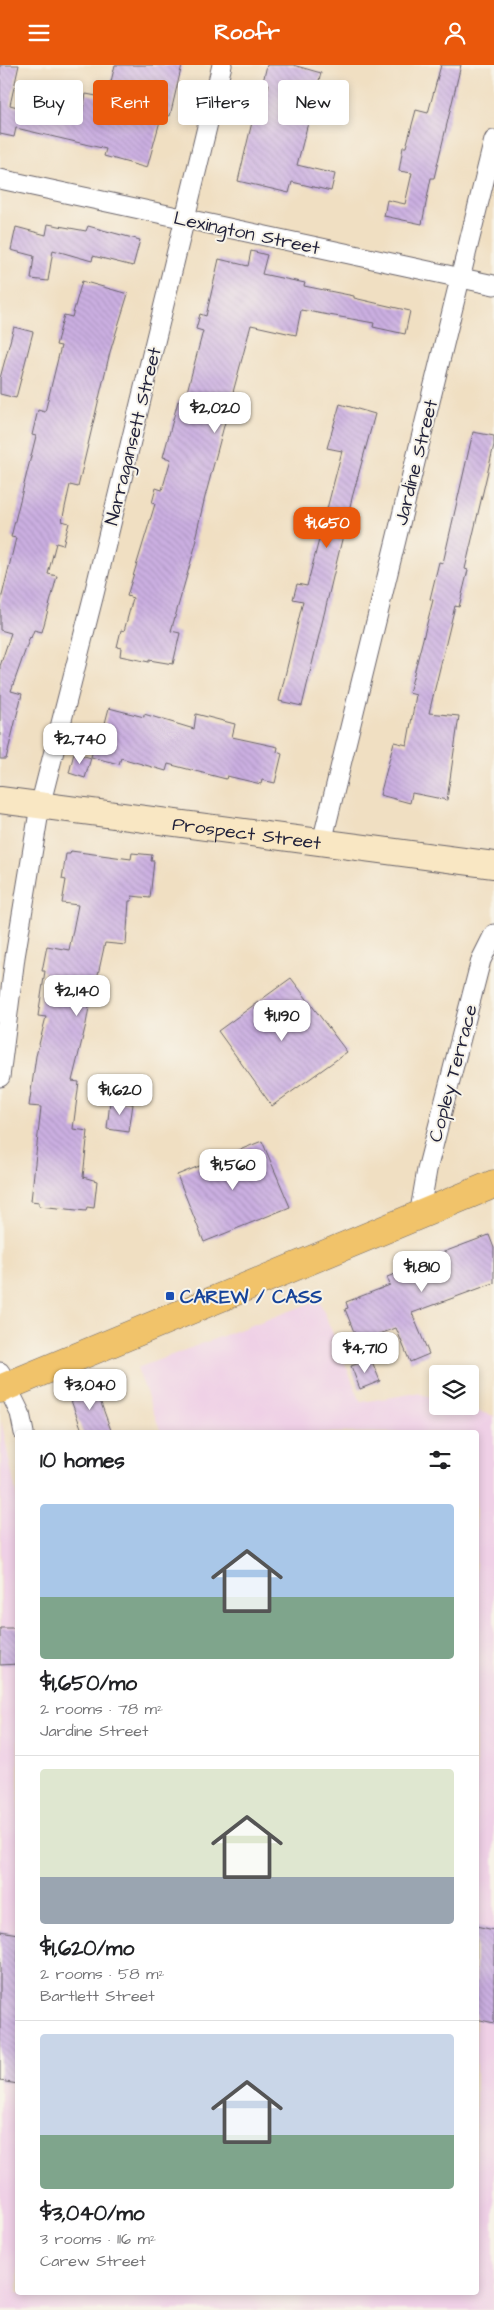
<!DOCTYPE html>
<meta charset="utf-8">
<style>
:root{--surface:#fff;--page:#f2f2f2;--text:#202124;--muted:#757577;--line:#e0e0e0;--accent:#ea580c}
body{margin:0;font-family:"Architects Daughter",sans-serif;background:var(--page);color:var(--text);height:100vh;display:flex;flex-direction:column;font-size:19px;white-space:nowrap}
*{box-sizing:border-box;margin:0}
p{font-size:16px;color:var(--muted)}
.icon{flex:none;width:28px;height:28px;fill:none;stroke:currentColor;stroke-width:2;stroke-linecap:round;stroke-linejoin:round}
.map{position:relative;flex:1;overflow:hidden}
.details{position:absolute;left:15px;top:1365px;width:464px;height:865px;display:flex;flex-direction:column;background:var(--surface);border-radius:5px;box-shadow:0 2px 8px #0003}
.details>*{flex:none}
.banner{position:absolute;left:15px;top:15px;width:465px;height:45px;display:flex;gap:10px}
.fabs{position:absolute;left:429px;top:1300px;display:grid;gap:10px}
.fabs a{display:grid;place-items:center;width:50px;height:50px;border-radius:5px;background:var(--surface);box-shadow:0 2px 8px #0003;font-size:25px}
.price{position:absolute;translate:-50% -42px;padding:0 11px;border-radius:10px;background:#fff;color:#222;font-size:16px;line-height:32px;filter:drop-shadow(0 1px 2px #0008)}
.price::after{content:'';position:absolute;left:50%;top:30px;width:15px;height:11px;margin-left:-8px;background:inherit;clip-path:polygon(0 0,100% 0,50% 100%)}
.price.selected{background:var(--accent);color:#fff}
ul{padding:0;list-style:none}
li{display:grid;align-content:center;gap:10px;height:265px;padding:0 25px}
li+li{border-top:1px solid var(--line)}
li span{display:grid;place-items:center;height:155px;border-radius:5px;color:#555}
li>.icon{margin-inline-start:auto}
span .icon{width:90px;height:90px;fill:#fffc;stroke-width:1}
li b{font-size:21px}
h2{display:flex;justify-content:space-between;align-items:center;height:60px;padding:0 25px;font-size:21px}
.chip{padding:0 18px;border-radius:5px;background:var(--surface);box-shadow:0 2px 8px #0003;font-size:18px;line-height:45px}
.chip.selected{background:var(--accent);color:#fff}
header{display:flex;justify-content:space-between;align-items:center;height:65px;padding:0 25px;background:var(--accent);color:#fff;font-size:22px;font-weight:700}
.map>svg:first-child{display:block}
</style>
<header><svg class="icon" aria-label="menu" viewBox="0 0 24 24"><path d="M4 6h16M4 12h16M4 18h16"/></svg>Roofr<svg class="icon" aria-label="person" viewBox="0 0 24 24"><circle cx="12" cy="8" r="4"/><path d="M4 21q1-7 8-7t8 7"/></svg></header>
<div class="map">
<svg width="494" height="2245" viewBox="0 0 494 2245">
<defs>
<pattern id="building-back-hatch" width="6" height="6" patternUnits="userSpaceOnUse" patternTransform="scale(1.25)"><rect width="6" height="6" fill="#cbafe1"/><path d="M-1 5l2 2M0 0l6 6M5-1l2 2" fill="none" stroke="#ae96c2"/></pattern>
</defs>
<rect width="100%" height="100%" fill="#f7f3e8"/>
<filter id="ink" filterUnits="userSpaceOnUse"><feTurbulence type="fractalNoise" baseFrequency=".02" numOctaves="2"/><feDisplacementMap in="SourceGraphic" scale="10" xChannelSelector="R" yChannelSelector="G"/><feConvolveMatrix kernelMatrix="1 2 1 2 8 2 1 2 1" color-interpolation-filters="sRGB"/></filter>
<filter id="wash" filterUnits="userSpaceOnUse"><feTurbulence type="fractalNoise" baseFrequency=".0096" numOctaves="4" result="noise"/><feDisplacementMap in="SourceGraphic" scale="20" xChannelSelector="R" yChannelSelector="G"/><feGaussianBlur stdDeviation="1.12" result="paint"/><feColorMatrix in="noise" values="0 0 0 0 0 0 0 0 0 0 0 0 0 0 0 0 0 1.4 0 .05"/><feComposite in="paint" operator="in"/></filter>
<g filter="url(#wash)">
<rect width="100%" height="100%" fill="#f0dfc2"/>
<!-- built -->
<path fill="#efd0e6" d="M 319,1235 L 361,1337 L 417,1328 L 437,1334 L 438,1341 L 462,1341 L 494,1351 L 494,2245 L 0,2245 L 1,1355 L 18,1438 L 18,2228 L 476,2228 L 476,1368 L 161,1367 L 137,1303 Z"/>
<g id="blocks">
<!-- building -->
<g fill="url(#building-back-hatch)">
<path d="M 0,0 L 19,0 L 10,40 L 66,55 L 66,52 L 81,55 L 86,29 L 107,33 L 115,0 L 182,0 L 170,51 L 162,49 L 147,103 L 104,91 L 106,84 L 16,63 L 14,72 L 0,69 Z"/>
<path d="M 267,0 L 293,0 L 321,8 L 297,100 L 335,109 L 331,126 L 292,117 L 289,128 L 238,116 L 253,53 L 259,55 L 269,19 L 263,17 Z"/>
<path d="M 441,0 L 461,0 L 434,113 L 431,113 L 422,159 L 384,151 L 387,135 L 405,139 L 412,108 L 399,106 L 403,82 L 406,82 L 416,45 L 428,48 Z"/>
<path d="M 48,159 L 86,166 L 88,161 L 140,175 L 133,201 L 93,191 L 92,196 L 53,185 L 48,216 L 31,214 L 34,191 L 11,185 L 16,162 L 46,170 Z"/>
<path d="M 251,186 L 267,190 L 262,209 L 305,218 L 304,221 L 354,231 L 354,233 L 410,246 L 405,269 L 373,262 L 374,258 L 301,245 L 296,270 L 251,260 L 205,432 L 195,474 L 197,475 L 171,566 L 180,568 L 173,599 L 149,595 L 149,597 L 120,591 L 121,583 L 117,582 L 121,565 L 124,566 L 133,533 L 127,531 L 155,439 L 152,438 L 156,423 L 162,425 L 171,394 L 163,392 L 178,336 L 184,338 L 203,266 L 196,264 L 200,249 L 206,251 L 219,194 L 248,201 Z"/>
<path d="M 82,216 L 128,229 L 110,287 L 78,422 L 70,420 L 62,456 L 69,458 L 63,480 L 56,478 L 48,509 L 57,511 L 51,534 L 42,567 L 34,565 L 31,573 L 30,572 L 11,626 L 22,629 L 6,694 L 0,694 L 0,601 L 11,568 L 0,565 L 0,539 L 16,473 L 11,472 L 36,371 L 32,370 L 38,345 L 45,347 L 61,281 L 56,280 L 64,250 L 72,252 Z"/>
<path d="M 14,262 L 33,267 L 16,333 L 0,329 L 0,313 Z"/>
<path d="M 340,339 L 375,349 L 352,433 L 302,641 L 279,636 L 303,536 L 293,534 L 297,519 L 307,521 L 342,386 L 327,383 Z"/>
<path d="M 473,367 L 494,371 L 494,380 L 465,504 L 468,505 L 459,542 L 455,541 L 429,648 L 459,651 L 447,735 L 412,728 L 410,738 L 380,730 L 394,677 L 407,680 L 416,630 L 409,628 L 433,535 L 430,534 L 439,497 L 443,498 Z"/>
<path d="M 109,643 L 144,652 L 144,649 L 194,664 L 196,649 L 235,659 L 232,672 L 278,682 L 277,687 L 282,689 L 275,718 L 262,715 L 261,719 L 227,711 L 226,714 L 168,699 L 166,706 L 121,693 L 119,699 L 91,692 L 100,661 L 104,662 Z"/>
<path d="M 74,688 L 91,693 L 85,713 L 69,708 Z"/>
<path d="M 71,786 L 131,794 L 132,788 L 152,790 L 151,796 L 154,796 L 150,833 L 132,831 L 131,836 L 129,836 L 126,880 L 105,878 L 97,914 L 94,914 L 86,959 L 72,1016 L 79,1017 L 73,1064 L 88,1066 L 83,1112 L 97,1116 L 94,1143 L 87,1142 L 86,1146 L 39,1141 L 39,1137 L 31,1136 L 41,1042 L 29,1041 L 36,991 L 46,952 L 38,951 L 45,906 L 42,906 L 47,881 L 69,885 L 78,840 L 62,838 L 66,815 L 62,814 L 66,789 L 70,789 Z"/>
<path d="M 291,913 L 347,987 L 272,1041 L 218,966 Z"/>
<path d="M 110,1036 L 133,1039 L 129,1067 L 107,1064 Z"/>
<path d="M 262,1076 L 290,1142 L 204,1177 L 177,1110 Z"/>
<path d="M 489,1170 L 494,1183 L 494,1218 L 412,1248 L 429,1289 L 410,1297 L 396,1263 L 358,1277 L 345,1244 L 348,1243 L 346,1237 L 390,1220 L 387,1212 L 422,1199 L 429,1196 L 428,1193 Z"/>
<path d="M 371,1294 L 380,1316 L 360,1324 L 351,1301 Z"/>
<path d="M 95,1320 L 98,1330 L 112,1368 L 83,1368 L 69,1330 Z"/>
<path d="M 0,1563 L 18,1563 L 18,1599 L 0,1600 Z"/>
<path d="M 476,1861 L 494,1865 L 494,1958 L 476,1954 Z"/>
<path d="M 0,1866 L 18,1869 L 18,2019 L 0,2016 Z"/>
</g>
</g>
</g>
<g filter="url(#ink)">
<use href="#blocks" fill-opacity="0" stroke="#6a646a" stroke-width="1"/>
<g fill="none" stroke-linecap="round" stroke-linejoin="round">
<!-- minor casing -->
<g stroke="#6a646a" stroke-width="21">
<g id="minor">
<path d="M 0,114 L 494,220"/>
<path d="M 322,777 L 494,75"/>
<path d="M 0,1012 L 15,892 L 40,741 L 94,529 L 222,0"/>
<path d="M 419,1151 L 427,1105 L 481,895 L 494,869"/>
<path d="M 0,1307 L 20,1348 L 24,1368"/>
</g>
</g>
<!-- secondary casing -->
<g stroke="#6a646a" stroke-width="28">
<g id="secondary">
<path id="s1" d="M 0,735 L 494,800"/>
</g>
</g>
<!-- primary casing -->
<g stroke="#6a646a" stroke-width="29">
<path id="primary" d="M 0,1324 L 494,1119"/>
</g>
<!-- minor -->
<use href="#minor" stroke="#fff" stroke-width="19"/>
<!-- secondary -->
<use href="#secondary" stroke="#f9e7c3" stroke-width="26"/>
<!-- primary -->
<use href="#primary" stroke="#f1c36a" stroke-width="28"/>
</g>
</g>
<!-- markers -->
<rect fill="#1a4fb4" stroke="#f7f3e8" stroke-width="2" x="165" y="1226" width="10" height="10" rx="2.5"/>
<g text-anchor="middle" stroke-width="4" stroke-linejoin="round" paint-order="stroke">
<!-- street labels -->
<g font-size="19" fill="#22223b" stroke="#f7f3e8">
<text transform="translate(247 167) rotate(12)" y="7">Lexington Street</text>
<text transform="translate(132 371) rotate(-76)" y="7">Narragansett Street</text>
<text transform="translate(415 397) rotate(-76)" y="7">Jardine Street</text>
<text dy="7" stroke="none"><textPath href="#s1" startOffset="249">Prospect Street</textPath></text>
<text transform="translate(452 1008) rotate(-75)" y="7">Copley Terrace</text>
</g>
<!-- transit labels -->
<g font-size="19" font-weight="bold" fill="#164399" stroke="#f7f3e8" text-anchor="start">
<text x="180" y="1238">CAREW / CASS</text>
</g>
</g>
</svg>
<div class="fabs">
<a><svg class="icon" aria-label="layers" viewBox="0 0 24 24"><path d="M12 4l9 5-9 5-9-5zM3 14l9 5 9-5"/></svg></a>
</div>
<b class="price" style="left:215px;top:369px">$2,020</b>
<b class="price selected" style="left:327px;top:484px">$1,650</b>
<b class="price" style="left:80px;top:700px">$2,740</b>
<b class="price" style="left:77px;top:952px">$2,140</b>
<b class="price" style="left:282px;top:977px">$1,190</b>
<b class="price" style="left:120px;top:1051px">$1,620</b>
<b class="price" style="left:233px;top:1126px">$1,560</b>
<b class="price" style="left:422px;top:1228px">$1,810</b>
<b class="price" style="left:365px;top:1309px">$4,710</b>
<b class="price" style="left:90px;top:1346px">$3,040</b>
<div class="banner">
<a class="chip">Buy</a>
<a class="chip selected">Rent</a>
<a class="chip">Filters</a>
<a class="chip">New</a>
</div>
<section class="details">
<h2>10 homes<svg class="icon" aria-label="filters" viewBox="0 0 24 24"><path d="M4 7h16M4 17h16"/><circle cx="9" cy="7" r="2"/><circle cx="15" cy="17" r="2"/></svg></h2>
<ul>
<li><span style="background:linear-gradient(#a9c7e8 60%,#7fa58c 0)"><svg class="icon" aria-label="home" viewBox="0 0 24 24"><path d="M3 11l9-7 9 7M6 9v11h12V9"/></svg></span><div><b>$1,650/mo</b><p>2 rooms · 78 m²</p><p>Jardine Street</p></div></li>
<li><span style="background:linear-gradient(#dfe7d0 70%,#9aa5b1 0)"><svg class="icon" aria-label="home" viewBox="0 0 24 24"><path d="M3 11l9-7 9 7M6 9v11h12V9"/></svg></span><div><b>$1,620/mo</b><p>2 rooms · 58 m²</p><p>Bartlett Street</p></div></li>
<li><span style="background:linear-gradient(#c9d6e8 65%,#7fa58c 0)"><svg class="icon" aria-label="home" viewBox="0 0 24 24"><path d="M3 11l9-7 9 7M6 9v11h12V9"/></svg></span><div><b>$3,040/mo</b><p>3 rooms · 116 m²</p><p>Carew Street</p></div></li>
</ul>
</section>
</div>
